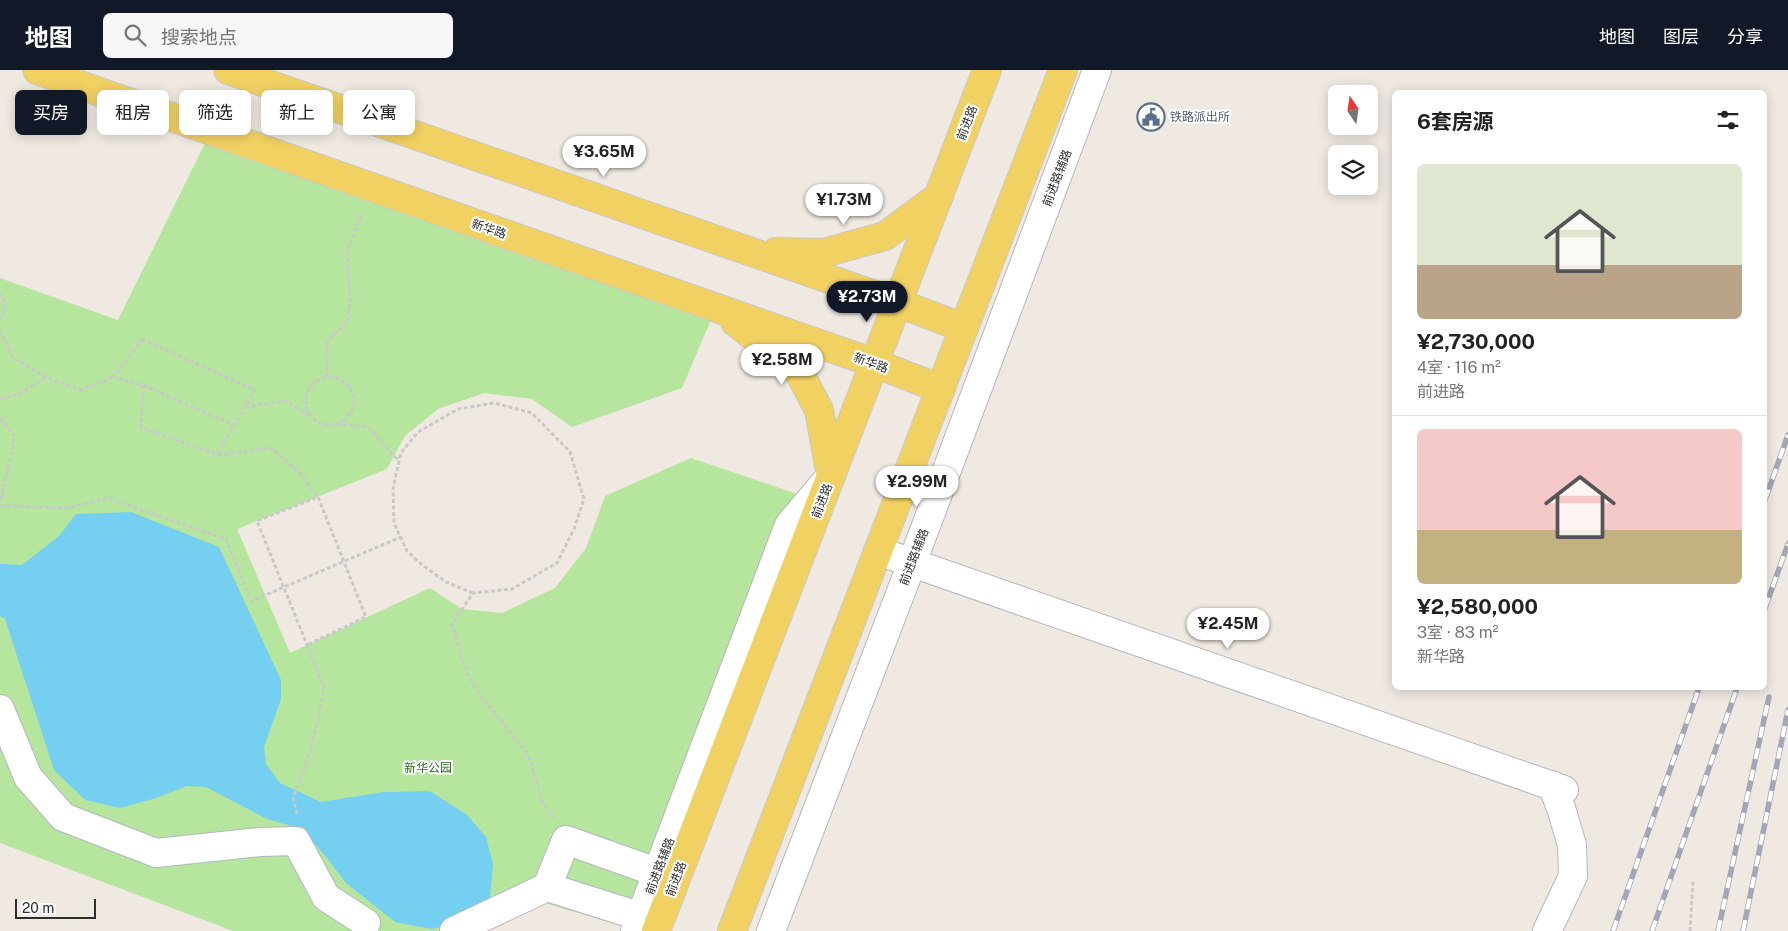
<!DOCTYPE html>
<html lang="zh">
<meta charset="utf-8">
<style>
:root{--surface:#fff;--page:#f6f6f6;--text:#222;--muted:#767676;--line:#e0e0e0;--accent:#111827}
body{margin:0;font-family:"Public Sans","Noto Sans SC",sans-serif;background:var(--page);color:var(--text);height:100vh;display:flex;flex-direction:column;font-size:19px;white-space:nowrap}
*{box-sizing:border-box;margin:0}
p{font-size:16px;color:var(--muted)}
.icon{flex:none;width:28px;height:28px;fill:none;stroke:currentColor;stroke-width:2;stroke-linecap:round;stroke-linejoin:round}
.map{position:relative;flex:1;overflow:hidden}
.drawer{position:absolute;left:1392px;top:20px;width:375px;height:600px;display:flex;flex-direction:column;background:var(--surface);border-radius:8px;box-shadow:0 2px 12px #0003}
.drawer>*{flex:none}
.banner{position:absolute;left:15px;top:20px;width:475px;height:45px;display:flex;gap:10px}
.needle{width:32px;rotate:347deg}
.controls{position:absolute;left:1328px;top:15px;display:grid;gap:10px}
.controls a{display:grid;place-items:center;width:50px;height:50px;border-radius:8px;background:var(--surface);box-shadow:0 2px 12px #0003;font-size:25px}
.scale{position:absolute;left:15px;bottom:12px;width:81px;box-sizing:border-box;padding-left:5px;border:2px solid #2e2e2e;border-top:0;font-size:14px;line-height:18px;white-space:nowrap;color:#2e2e2e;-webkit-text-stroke:4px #fff;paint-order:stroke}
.price{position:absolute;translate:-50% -42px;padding:0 11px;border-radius:18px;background:#fff;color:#222;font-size:16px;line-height:32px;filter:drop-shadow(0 1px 2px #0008)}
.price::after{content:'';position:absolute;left:50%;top:30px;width:15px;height:11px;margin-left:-8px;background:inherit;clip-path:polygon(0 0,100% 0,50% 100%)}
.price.on{background:var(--accent);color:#fff}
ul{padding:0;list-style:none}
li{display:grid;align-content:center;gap:10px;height:265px;padding:0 25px}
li+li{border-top:1px solid var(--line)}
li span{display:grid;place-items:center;height:155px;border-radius:8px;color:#555}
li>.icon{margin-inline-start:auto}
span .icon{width:90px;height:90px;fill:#fffc;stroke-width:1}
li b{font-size:21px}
h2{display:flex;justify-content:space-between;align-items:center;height:60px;padding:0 25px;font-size:21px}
.chip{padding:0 18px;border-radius:8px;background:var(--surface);box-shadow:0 2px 12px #0003;font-size:18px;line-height:45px}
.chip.on{background:var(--accent);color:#fff}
header{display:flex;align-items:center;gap:30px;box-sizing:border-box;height:70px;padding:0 25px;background:var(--accent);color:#fff}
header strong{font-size:24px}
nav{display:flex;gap:28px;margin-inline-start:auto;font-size:18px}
.search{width:350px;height:45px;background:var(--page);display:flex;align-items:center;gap:12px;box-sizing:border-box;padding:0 18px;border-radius:8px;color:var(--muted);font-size:19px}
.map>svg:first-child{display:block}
</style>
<header>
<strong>地图</strong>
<div class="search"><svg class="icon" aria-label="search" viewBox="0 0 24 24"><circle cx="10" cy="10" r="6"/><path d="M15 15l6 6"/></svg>搜索地点</div>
<nav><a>地图</a><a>图层</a><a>分享</a></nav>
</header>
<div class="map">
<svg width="1788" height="861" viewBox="0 0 1788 861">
<rect width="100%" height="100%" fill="#efe9e1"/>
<!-- green -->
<path fill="#b6e59e" d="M 211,61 L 716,238 L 682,318 L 572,357 L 532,329 L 484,323 L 438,339 L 405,366 L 387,399 L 237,459 L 290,583 L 430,518 L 462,539 L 502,543 L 555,518 L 586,478 L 605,426 L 691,388 L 821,432 L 639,861 L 541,832 L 481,861 L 233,861 L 0,773 L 0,208 L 118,250 Z"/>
<!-- water -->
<path fill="#75cff0" d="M 131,442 L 219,477 L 281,610 L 281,629 L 264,677 L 266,694 L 280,713 L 321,732 L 383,722 L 430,721 L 467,745 L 486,767 L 493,794 L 490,829 L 460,852 L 432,859 L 395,852 L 346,813 L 327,788 L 302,759 L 267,749 L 206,717 L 187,716 L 156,728 L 120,738 L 85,730 L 54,700 L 5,549 L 0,546 L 0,494 L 22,495 L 59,466 L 76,444 Z"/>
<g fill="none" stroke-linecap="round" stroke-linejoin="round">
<!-- minor casing -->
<g stroke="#b4b7c1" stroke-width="30">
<g id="minor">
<path d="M 878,481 L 1564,720"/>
<path d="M 0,639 L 28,707 L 63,747 L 156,783 L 260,772 L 296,771 L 326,827 L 366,853"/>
<path d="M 658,852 L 547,817 L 566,770 L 673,808"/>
<path d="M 454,861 L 547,817"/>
<path d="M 635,861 L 789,455 L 828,409"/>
<path d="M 771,861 L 912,493 L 1097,0"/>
<path d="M 1547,861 L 1573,806 L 1572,775 L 1561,738 L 1552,715"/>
</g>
</g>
<!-- major casing -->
<g stroke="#c9c9c9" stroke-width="30">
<g id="major">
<path d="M 37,0 L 874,293 L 941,319"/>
<path d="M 228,0 L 898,233 L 964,258"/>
<path d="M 776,182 L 824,183 L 885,166 L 939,126"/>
<path d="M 735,252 L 799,302 L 819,340 L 831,406"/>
<path d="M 656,861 L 987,0"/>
<path d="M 732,861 L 1063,0"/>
</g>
</g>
<!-- path -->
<g stroke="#c9c9c9" stroke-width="3" stroke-dasharray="4 2.5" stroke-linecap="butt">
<path d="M 0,223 C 5,232 6,242 0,250"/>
<path d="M 0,260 L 13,288 L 46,307 L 81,320 L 114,307"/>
<path d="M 142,269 L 255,320 L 234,355 L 143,315 L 114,307 Z"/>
<path d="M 327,307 L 327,271 L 347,253 L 350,234 L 347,182 L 362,142"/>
<circle cx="330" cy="331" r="24"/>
<path d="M 143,315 L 141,357 L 218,385 L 271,378 L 298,401 L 318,427"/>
<path d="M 0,328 L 20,324 L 46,307"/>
<path d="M 245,337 L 286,331 L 311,347"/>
<path d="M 0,348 L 15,367 L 0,433"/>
<path d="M 336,354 L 368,357 L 399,391"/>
<path d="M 218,384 L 234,355"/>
<path d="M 0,436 L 67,438 L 107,428 L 226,469 L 251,531 L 401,467"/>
<path d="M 473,523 L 446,512 L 421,494 L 407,481 L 394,453 L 393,418 L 401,383 L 418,362 L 458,339 L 494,333 L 532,343 L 570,382 L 584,429 L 574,459 L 557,493 L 512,519 L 473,523 L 452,554 L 466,601 L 480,625 L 528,684 L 543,732 L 553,748"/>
<path d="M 297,744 L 293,727 L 308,689 L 318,650 L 324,617 L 257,451 L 318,427 L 366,547 L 307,575"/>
<path d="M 1690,861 L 1693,811"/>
</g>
<!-- minor -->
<use href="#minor" stroke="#fff" stroke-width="28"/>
<!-- major -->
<use href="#major" stroke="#f2d163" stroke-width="28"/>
<!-- rail casing -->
<g stroke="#a3a6b8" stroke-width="5.5">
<g id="rail">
<path d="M 1765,430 L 1788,365"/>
<path d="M 1765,538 L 1788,474"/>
<path d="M 1613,861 L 1699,618"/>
<path d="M 1652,861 L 1737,618"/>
<path d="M 1718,861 L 1769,627"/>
<path d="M 1743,861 L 1788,640"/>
</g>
</g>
<!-- rail -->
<use href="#rail" stroke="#fff" stroke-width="4" stroke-dasharray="11" stroke-linecap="butt"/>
</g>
<!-- icons -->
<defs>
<g id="civic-ring" transform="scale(1.4375)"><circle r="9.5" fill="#fff" stroke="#5c6f8a" stroke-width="1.5"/><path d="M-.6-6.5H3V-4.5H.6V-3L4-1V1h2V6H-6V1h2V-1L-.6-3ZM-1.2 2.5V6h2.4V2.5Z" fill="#5c6f8a"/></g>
</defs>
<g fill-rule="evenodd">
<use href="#civic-ring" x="1151" y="47"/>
</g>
<g text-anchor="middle" stroke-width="4" stroke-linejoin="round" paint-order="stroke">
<!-- service labels -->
<g font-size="12" fill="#4e5e75" stroke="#fff" text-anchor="start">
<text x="1170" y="51">铁路派出所</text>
</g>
<!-- street labels -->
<g font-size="12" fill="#2e2e2e" stroke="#fff">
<text transform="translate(967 53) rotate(-69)" y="4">前进路</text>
<text transform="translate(1057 108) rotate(-69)" y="4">前进路辅路</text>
<text transform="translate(489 159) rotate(19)" y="4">新华路</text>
<text transform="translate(871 293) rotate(20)" y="4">新华路</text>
<text transform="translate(822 431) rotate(-69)" y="4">前进路</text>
<text transform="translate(914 487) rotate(-69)" y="4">前进路辅路</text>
<text transform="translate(660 796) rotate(-69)" y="4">前进路辅路</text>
<text transform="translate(676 809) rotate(-69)" y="4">前进路</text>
</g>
<!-- park labels -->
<g font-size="12" fill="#2c6e1b" stroke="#fff">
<text x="428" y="702">新华公园</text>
</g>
</g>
</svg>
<div class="controls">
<a><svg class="needle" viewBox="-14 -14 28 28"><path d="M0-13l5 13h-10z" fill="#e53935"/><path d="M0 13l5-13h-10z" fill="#767676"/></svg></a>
<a><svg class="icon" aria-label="layers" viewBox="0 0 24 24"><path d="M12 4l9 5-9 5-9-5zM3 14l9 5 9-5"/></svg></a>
</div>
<div class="scale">20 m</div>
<b class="price" style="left:604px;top:108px">¥3.65M</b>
<b class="price" style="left:844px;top:156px">¥1.73M</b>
<b class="price on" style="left:867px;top:253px">¥2.73M</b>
<b class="price" style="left:782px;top:316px">¥2.58M</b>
<b class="price" style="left:917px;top:438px">¥2.99M</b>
<b class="price" style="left:1228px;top:580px">¥2.45M</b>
<div class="banner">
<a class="chip on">买房</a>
<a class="chip">租房</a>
<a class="chip">筛选</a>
<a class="chip">新上</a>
<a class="chip">公寓</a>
</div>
<section class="drawer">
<h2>6套房源<svg class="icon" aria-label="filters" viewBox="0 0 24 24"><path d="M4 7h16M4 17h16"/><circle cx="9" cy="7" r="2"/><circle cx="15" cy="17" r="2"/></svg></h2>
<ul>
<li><span style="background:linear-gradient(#dfe7d0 65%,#b9a48a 0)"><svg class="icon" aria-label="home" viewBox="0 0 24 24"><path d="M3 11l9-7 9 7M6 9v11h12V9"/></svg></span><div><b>¥2,730,000</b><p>4室 · 116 m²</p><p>前进路</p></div></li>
<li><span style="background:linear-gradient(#f6c9c9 65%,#c2b280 0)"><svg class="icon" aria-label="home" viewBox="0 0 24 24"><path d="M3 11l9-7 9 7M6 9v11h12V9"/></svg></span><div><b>¥2,580,000</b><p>3室 · 83 m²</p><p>新华路</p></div></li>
</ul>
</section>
</div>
